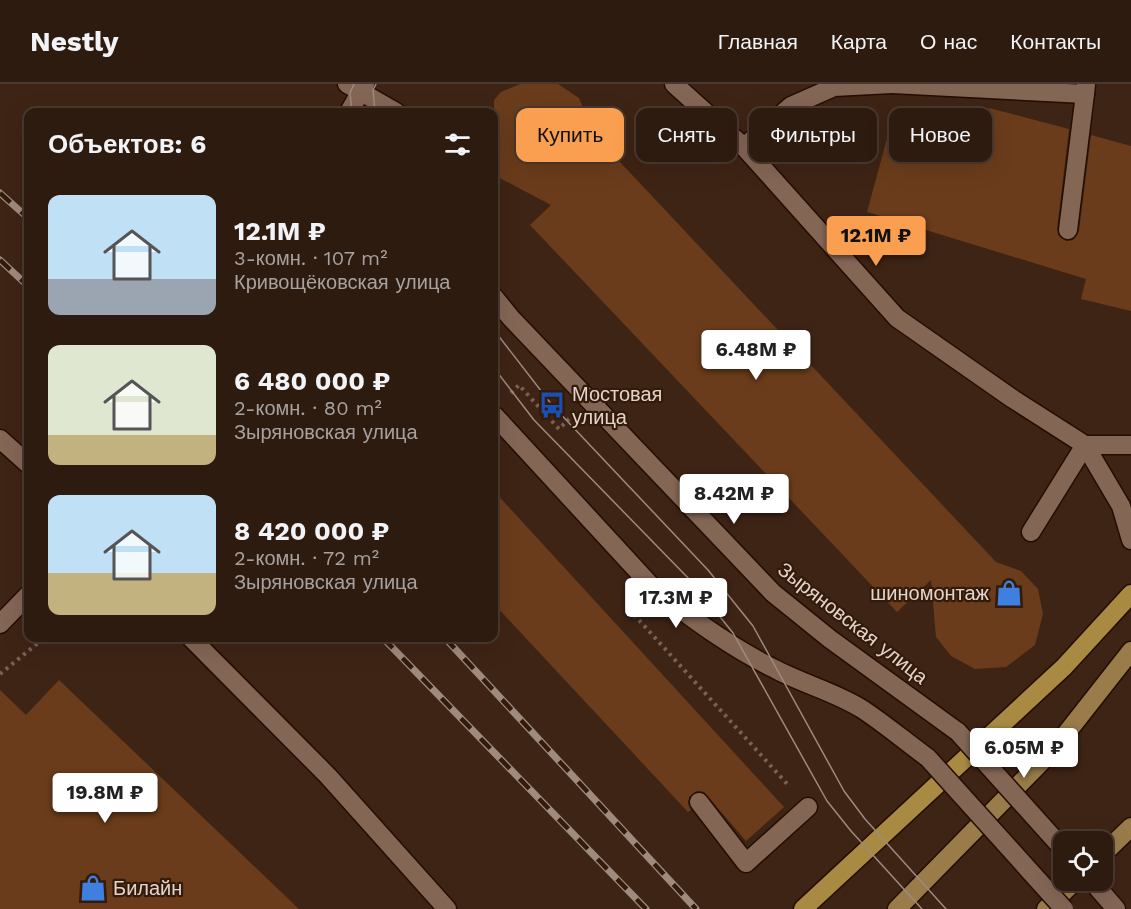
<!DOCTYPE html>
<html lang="ru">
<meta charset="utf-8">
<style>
:root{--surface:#2e1b10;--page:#3a281e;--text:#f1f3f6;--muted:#a7a19f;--line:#493930;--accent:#fa9f4f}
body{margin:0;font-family:"Work Sans",sans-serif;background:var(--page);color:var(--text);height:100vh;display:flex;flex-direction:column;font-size:22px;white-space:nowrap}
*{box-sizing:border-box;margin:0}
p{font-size:20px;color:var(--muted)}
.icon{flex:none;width:33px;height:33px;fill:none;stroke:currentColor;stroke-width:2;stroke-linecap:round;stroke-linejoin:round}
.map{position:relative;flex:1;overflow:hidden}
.sheet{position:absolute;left:24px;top:24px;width:474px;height:534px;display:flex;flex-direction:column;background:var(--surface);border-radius:12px;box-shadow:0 6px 24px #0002,0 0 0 2px var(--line)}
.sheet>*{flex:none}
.guide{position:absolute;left:516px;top:24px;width:525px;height:54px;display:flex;gap:12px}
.buttons{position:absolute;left:1053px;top:747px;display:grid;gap:12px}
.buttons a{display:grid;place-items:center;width:60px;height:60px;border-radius:12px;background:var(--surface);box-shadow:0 6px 24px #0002,0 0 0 2px var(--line);font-size:30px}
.price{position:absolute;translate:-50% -51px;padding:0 14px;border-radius:6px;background:#fff;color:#222;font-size:20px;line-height:39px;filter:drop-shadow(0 2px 3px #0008)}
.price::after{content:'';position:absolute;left:50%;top:36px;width:18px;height:14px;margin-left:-9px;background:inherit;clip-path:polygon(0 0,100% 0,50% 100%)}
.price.selected{background:var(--accent);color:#111}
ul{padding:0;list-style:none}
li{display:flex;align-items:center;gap:18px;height:150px;padding:0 24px}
li span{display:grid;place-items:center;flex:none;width:168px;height:120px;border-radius:12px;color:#555}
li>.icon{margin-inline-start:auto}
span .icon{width:72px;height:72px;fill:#fffc;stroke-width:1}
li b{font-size:26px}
h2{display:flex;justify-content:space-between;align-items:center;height:72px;padding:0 24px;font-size:26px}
.chip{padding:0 21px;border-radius:12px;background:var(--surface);box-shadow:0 6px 24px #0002,0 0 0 2px var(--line);font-size:21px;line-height:54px}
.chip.selected{background:var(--accent);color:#111}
header{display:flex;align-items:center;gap:36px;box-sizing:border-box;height:84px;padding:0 30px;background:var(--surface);border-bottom:2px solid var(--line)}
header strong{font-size:28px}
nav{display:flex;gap:33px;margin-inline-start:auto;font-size:21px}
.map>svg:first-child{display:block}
</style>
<header>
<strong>Nestly</strong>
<nav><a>Главная</a><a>Карта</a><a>О нас</a><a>Контакты</a></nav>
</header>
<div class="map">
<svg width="1131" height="825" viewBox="0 0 1131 825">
<rect width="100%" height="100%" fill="#3e2415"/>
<!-- building -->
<g fill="#6a3c1b">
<path d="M 520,0 L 558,0 L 579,14 L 588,35 L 589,45 L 996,478 L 1021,487 L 1038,505 L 1043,530 L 1035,561 L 1006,583 L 975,585 L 951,572 L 936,553 L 931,496 L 897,528 L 530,141 L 551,121 L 494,91 L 494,16 L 501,8 Z"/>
<path d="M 989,24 L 1069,45 L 1057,145 L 1058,151 L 1066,157 L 1073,156 L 1079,147 L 1091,51 L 1131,62 L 1131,227 L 1081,215 L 1086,195 L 867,128 L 888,51 L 975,80 Z"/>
<path d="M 494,407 L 784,723 L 746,757 L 704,708 L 697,707 L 689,713 L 688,720 L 691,726 L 688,728 L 494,520 Z"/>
<path d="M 59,596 L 299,825 L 0,825 L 0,606 L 26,631 Z"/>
</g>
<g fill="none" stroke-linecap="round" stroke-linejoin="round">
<!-- minor casing -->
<g stroke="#240d01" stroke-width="21">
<g id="minor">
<path d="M 347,0 L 396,28"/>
<path d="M 674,0 L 744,63 L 897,234 L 1013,315 L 1085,361 L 1121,422 L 1131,456"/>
<path d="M 892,0 L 1085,10 L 1086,0"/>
<path d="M 349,28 L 365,0"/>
<path d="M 744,63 L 791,22 L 834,3 L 892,0"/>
<path d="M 1068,146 L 1085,10"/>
<path d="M 494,213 L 511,234 L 773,509 L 830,555 L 958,648"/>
<path d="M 494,331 L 656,507 C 694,536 732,564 775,585 C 803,600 835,608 862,625 C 885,640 906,658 928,674"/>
<path d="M 0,355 L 28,380"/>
<path d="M 1085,361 L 1131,361"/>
<path d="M 1031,448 L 1085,361"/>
<path d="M 0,540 L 28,511"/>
<path d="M 191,554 L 328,692 L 447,825"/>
<path d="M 699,718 L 746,779 L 808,723"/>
<path d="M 1091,796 L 1116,825"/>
</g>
</g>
<!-- major casing -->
<g stroke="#240d01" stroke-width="21">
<g id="major">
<path d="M 1102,771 L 1131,743"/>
<path d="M 897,825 L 1054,665 L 1131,567"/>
<path d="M 1046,825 L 1076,796"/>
</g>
</g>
<!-- highway casing -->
<g stroke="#240d01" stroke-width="21">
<path id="highway" d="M 803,825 L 1064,583 L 1131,510"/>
</g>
<!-- path -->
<g stroke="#796255" stroke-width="4" stroke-dasharray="3 4.5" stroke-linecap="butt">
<path d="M 511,309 L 519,301 L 559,345 L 569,335"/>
<path d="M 629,525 L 789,702"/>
<path d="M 0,590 L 44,554"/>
</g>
<!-- minor -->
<use href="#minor" stroke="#846655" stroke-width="18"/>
<!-- major -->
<use href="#major" stroke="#9a7c4a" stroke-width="18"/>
<!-- highway -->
<use href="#highway" stroke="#a88a42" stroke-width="18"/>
<!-- tram -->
<g stroke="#9f8a7e" stroke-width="1.5">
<path d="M 352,28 L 350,9 L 354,0"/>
<path d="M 375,28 L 373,6 L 376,0"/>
<path d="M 494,246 L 552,321 L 708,486 L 753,542 L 844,707 L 865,735 L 946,825"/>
<path d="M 494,284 L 534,336 L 692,498 L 733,549 L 827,717 L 851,747 L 922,825"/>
</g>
<!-- rail casing -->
<g stroke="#9f8a7e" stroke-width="7">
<g id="rail">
<path d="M 0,109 L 28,134"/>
<path d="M 0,176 L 28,202"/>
<path d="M 383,554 L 646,825"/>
<path d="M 445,554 L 696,825"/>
</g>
</g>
<!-- rail -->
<use href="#rail" stroke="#331b0b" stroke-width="4.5" stroke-dasharray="14" stroke-linecap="butt"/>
<!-- minor-bridge casing -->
<g stroke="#240d01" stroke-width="21" stroke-linecap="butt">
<g id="minor-bridge">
<path d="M 958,648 L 1064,766"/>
<path d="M 928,674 L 1064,825"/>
</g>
</g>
<!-- minor-bridge -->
<use href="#minor-bridge" stroke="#846655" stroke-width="18"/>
</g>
<!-- icons -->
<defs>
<g id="bus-bare" transform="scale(2.07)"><path d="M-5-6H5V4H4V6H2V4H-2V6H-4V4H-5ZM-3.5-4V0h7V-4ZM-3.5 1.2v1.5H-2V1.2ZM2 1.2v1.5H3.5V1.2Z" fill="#1a4fb4" stroke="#331b0b" stroke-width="2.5" paint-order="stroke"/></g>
<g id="shop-bare" transform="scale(2.07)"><path d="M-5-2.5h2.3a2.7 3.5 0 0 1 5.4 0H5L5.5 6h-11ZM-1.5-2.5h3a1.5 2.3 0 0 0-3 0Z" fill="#3f7fe0" stroke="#331b0b" stroke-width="2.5" paint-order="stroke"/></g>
</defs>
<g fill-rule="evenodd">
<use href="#bus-bare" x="552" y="321"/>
<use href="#shop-bare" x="1009" y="509"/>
<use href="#shop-bare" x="93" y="804"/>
</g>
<g text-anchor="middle" stroke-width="4.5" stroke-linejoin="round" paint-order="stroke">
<!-- poi labels -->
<g font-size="20" fill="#e4d3c9" stroke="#331b0b" text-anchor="start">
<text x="572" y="317">Мостовая<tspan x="572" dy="23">улица</tspan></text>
<text x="989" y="516" text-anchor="end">шиномонтаж</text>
<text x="113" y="811">Билайн</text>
</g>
<!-- street labels -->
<g font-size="20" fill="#e4d3c9" stroke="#331b0b">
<text transform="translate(853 539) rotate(38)" y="7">Зыряновская улица</text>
</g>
</g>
</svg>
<div class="buttons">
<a><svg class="icon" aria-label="locate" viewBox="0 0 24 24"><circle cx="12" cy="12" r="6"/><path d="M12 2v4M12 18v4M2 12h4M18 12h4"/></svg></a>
</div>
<b class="price selected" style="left:876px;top:183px">12.1M ₽</b>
<b class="price" style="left:756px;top:297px">6.48M ₽</b>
<b class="price" style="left:734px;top:441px">8.42M ₽</b>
<b class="price" style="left:676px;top:545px">17.3M ₽</b>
<b class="price" style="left:1024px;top:695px">6.05M ₽</b>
<b class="price" style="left:105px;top:740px">19.8M ₽</b>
<div class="guide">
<a class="chip selected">Купить</a>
<a class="chip">Снять</a>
<a class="chip">Фильтры</a>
<a class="chip">Новое</a>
</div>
<section class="sheet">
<h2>Объектов: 6<svg class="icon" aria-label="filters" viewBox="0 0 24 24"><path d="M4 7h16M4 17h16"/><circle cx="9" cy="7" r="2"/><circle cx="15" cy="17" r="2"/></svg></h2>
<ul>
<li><span style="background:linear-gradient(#bfe0f5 70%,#9aa5b1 0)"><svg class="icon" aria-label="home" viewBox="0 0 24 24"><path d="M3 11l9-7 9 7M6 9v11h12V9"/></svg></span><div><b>12.1M ₽</b><p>3-комн. · 107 m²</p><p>Кривощёковская улица</p></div></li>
<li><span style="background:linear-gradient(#dfe7d0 75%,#c2b280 0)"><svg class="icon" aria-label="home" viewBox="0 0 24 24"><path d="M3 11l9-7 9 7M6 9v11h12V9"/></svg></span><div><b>6 480 000 ₽</b><p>2-комн. · 80 m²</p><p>Зыряновская улица</p></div></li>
<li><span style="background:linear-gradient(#bfe0f5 65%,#c2b280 0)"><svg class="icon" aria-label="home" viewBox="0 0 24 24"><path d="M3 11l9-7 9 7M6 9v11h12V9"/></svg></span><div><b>8 420 000 ₽</b><p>2-комн. · 72 m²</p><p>Зыряновская улица</p></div></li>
</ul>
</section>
</div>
